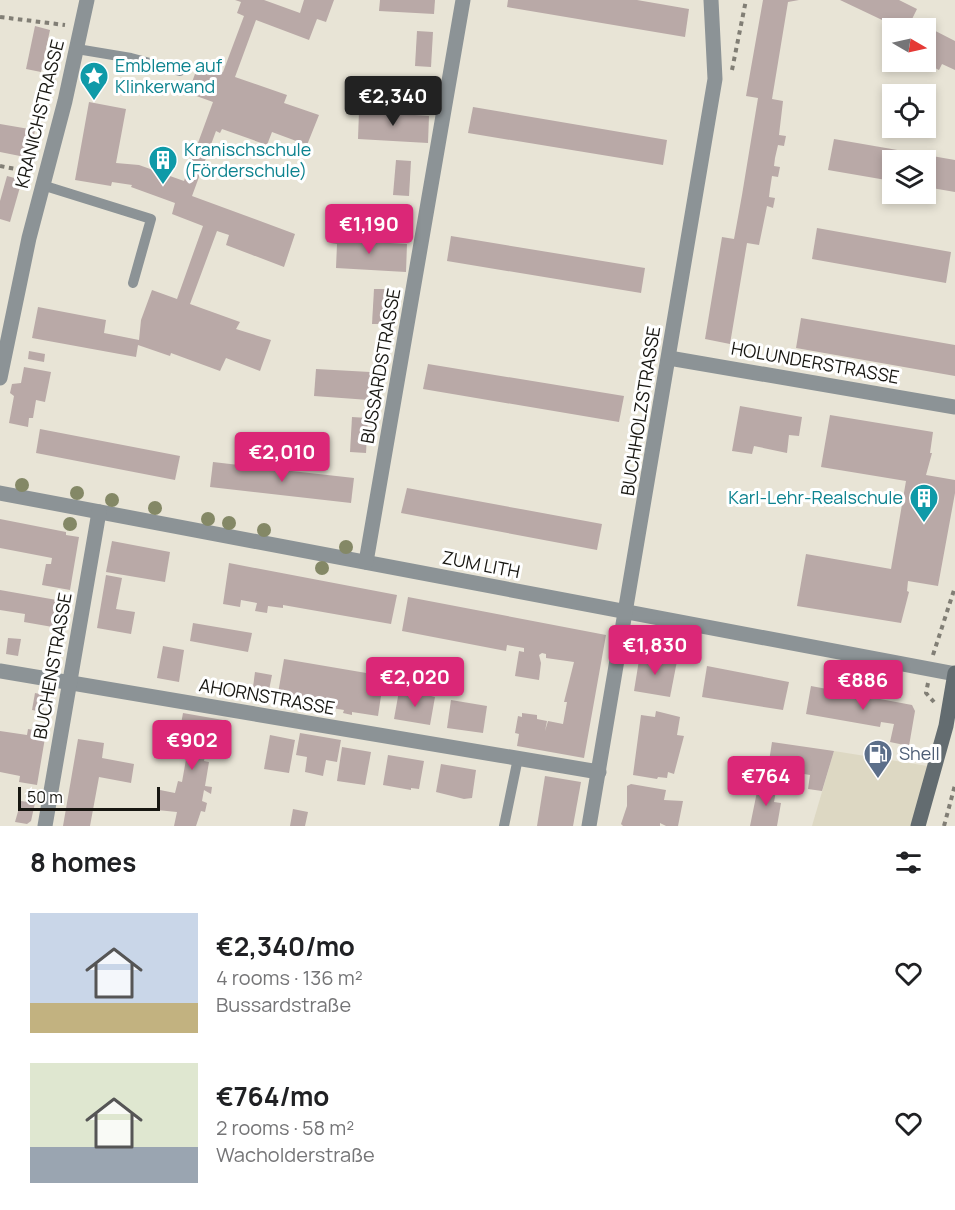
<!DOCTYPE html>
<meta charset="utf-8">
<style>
:root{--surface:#fff;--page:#f6f6f6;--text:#202124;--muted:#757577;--accent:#db2777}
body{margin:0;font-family:Manrope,sans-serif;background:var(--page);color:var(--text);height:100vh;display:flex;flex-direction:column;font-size:22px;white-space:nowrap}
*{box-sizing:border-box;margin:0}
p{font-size:20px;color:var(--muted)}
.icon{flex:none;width:33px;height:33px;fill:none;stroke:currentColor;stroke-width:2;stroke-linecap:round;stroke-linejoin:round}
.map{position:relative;height:826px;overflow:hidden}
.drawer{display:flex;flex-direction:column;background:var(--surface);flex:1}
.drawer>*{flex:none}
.needle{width:39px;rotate:99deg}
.buttons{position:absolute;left:882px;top:18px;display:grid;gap:12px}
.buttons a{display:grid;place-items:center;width:54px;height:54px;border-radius:0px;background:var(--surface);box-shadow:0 3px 9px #0003;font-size:30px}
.scale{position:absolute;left:18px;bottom:15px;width:142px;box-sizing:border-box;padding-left:6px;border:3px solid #171611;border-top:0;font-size:16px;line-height:21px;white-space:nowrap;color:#171611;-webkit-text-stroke:4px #fff;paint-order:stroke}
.price{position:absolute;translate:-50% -51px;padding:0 14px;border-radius:6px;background:var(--accent);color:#fff;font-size:20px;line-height:39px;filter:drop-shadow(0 2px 3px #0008)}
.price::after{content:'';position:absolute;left:50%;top:36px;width:18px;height:14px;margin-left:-9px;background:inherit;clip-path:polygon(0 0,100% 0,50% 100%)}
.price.current{background:#222;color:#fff}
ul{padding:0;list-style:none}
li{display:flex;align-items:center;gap:18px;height:150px;padding:0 30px}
li span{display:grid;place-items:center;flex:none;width:168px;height:120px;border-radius:0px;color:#555}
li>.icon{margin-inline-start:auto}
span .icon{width:72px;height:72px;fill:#fffc;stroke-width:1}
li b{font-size:26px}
h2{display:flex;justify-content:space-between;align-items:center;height:72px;padding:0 30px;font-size:26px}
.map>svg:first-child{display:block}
</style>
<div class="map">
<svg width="955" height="826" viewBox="0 0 955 826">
<rect width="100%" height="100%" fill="#e8e4d6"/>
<!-- built -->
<path fill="#ddd8c3" d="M 834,751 L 934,767 L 918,826 L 812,826 Z"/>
<!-- building -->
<g fill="#b9a9a7">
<path d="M 235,0 L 264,0 L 300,13 L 304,0 L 334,0 L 326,22 L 317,19 L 309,40 L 256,20 L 235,77 L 287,95 L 284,103 L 319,115 L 307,145 L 272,132 L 267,145 L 222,129 L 220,133 L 216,131 L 192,196 L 295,234 L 284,267 L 226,245 L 229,235 L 217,231 L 190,304 L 240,322 L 236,329 L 271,340 L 260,371 L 226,358 L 220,371 L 171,353 L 170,356 L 138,345 L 136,357 L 32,338 L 38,307 L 106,320 L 104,333 L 139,340 L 141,320 L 152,290 L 177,299 L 203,226 L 172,214 L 175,203 L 131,187 L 132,185 L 112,182 L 111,186 L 75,180 L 89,102 L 126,109 L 116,163 L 139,165 L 184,181 L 213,102 L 188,93 L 199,63 L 223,72 L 244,16 L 237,13 L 241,2 Z"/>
<path d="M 380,0 L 435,0 L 434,14 L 379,11 Z"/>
<path d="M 508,0 L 637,0 L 689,9 L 685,37 L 507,7 Z"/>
<path d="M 763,0 L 799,0 L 788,2 L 772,99 L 783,101 L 779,135 L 786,136 L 784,146 L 778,145 L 775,158 L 774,166 L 780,167 L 778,177 L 772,176 L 770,189 L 769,197 L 775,198 L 773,208 L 767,206 L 759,245 L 747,243 L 730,344 L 705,339 L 722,237 L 734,239 L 742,195 L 758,98 L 746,96 Z"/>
<path d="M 840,0 L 899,0 L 917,9 L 912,19 L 955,41 L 955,70 L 942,64 L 939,70 L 931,66 L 934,61 L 926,56 L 926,28 L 899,28 Z"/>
<path d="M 35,26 L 50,30 L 41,72 L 26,69 Z"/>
<path d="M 417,31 L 433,32 L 431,67 L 415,66 Z"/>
<path d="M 473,107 L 667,140 L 663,165 L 468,133 Z"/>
<path d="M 359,111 L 429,116 L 428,143 L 358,139 Z"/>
<path d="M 0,124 L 35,130 L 30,158 L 0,152 Z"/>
<path d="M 834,139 L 955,160 L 955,192 L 926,187 L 926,160 L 892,160 L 892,181 L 828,170 Z"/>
<path d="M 396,160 L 411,161 L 409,196 L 393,195 Z"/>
<path d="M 7,176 L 22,180 L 10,222 L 0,219 L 0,201 Z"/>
<path d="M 817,228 L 951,252 L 946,283 L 812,259 Z"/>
<path d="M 332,229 L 342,230 L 341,240 L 407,244 L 406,272 L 336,268 L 337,244 L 331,243 Z"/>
<path d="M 451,236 L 645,268 L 641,293 L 447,261 Z"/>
<path d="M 374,289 L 390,289 L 388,324 L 372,324 Z"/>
<path d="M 801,318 L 955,345 L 955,376 L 796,348 Z"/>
<path d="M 29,351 L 45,354 L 44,362 L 28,359 Z"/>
<path d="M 428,364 L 624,396 L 619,422 L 423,389 Z"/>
<path d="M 24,367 L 51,372 L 45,402 L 36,400 L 33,418 L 29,418 L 28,427 L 9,423 L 14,396 L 10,393 L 12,384 L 21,383 Z"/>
<path d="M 316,369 L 370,372 L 369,400 L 314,396 Z"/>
<path d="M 740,406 L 802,417 L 799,436 L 789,435 L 787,453 L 754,446 L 752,454 L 732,451 Z"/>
<path d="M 830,415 L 933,432 L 930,453 L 932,453 L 926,475 L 955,480 L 955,493 L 938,586 L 908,581 L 907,591 L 909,592 L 901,623 L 797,606 L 806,554 L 891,569 L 906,481 L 821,467 Z"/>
<path d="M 352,417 L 368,418 L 366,453 L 350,452 Z"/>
<path d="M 40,429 L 180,456 L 175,480 L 36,453 Z"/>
<path d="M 213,462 L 354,478 L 351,503 L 210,487 Z"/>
<path d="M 407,488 L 602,524 L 597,550 L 401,513 Z"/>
<path d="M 0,519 L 66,532 L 66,535 L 79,537 L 70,590 L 42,585 L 46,564 L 51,564 L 52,558 L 0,548 Z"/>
<path d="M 112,541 L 170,552 L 165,582 L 106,572 Z"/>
<path d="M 229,563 L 397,595 L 391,624 L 283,605 L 283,608 L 268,606 L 267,613 L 255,611 L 257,603 L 241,600 L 240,607 L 223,604 Z"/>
<path d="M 106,575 L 122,578 L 116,609 L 135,612 L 131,634 L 97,628 Z"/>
<path d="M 0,590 L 68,602 L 64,629 L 24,622 L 25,614 L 0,610 Z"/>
<path d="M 408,597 L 606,635 L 584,758 L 517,746 L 519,734 L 515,733 L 518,716 L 522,717 L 522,713 L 537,715 L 537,719 L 547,721 L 545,731 L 548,721 L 563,724 L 567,702 L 564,702 L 574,662 L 546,658 L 546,654 L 542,653 L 539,655 L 541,663 L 539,680 L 515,676 L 519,651 L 524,652 L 524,648 L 507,645 L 506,651 L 402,631 Z"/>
<path d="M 193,623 L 252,633 L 248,652 L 190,641 Z"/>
<path d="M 8,638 L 21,639 L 18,656 L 6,654 Z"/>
<path d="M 163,646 L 184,650 L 179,682 L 157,678 Z"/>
<path d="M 640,654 L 677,661 L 670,697 L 634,691 Z"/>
<path d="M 284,659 L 384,676 L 378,716 L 352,712 L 352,715 L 343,713 L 344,710 L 301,703 L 301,705 L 294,705 L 294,702 L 277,699 Z"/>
<path d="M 707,666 L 789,682 L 783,710 L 702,697 Z"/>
<path d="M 255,672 L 272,675 L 269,690 L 253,687 Z"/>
<path d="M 811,686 L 912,705 L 915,711 L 909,746 L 890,742 L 894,724 L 881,722 L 880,727 L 806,714 Z"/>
<path d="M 407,690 L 435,697 L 430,725 L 394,719 L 399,691 L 406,693 Z"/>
<path d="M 35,693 L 45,695 L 43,712 L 32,710 Z"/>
<path d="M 451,700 L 487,706 L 483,733 L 447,728 Z"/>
<path d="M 656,711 L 680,717 L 677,735 L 684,736 L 674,774 L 668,772 L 667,778 L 658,777 L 657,779 L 633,775 L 641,715 L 655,717 Z"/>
<path d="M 183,713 L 223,720 L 219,742 L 208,740 L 204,761 L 209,762 L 205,786 L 212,787 L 211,794 L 204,790 L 202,801 L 207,803 L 205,812 L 201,811 L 196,826 L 174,826 L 177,812 L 157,810 L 160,790 L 175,793 L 178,781 L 182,782 L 190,737 L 179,735 Z"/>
<path d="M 28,729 L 46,732 L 37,785 L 19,782 L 20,776 L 0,772 L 0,731 L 27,735 Z"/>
<path d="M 300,733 L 341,740 L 337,762 L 326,760 L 323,776 L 305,772 L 307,757 L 296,755 Z"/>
<path d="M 270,735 L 295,740 L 289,773 L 264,769 Z"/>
<path d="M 78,739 L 104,743 L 102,758 L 134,764 L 131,783 L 99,777 L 90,826 L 63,826 Z"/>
<path d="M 772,742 L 834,751 L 822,791 L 808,789 L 810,775 L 768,768 Z"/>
<path d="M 342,747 L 371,752 L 365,785 L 337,781 Z"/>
<path d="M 388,755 L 424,761 L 419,789 L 411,788 L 411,790 L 383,785 Z"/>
<path d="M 441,764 L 476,770 L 472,798 L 464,799 L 436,792 Z"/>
<path d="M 545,776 L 581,782 L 573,826 L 537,826 Z"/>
<path d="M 759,782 L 777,785 L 774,802 L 781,803 L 777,826 L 750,826 Z"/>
<path d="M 631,784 L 666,790 L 664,800 L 683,801 L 678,826 L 666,826 L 660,823 L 660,826 L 623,826 L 621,824 L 627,806 L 627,786 Z"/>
<path d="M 21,801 L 35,803 L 31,821 L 27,824 L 15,822 Z"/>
<path d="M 293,809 L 308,812 L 305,826 L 290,826 Z"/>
</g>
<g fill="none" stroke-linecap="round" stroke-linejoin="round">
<!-- path -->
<g stroke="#817e75" stroke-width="4" stroke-dasharray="4.5 4.5" stroke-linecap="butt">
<path d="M 0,17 L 65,25"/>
<path d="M 732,70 L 746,0"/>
<path d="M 0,166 L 31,172"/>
<path d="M 933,655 L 955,587"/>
<path d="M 928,683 L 926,693 L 934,702"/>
<path d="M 944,826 L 955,785"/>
</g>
<!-- service -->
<g stroke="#8c9396" stroke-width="10">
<path d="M 77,49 L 131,58 L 180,71"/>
<path d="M 42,185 L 151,219 L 133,283"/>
<path d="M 504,826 L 518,758"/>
</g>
<!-- minor -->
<g stroke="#8c9396" stroke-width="15">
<path d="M 669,358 L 955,407"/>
<path d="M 0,378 L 29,238 L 65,101 L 87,0"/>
<path d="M 0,493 L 955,674"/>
<path d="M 366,562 L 463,0"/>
<path d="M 0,671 L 599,772"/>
<path d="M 45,826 L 99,512"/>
<path d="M 589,826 L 715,79 L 711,0"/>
</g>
<!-- secondary -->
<path stroke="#636c70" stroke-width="15" d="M 918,826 L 946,726 L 955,673"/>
</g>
<!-- trees -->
<g fill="#848866">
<circle cx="22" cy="485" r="7"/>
<circle cx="77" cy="493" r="7"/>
<circle cx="112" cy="500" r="7"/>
<circle cx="155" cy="508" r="7"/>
<circle cx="208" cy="519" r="7"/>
<circle cx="229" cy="523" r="7"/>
<circle cx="70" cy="524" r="7"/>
<circle cx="264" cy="530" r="7"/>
<circle cx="346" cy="547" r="7"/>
<circle cx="322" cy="568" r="7"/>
</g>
<!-- icons -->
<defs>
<g id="sight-pin" transform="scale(1.5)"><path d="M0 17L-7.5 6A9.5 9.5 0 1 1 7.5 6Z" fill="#0f9aa8" stroke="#fff"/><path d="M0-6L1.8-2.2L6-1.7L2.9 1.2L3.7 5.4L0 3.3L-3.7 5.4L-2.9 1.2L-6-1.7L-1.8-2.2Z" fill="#fff"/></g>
<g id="building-pin" transform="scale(1.5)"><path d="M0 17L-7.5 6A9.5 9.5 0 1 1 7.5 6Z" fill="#0f9aa8" stroke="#fff"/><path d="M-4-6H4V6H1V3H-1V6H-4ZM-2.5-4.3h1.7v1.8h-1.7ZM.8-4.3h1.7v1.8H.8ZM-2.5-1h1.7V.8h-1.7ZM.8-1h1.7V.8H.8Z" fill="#fff"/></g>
<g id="fuel-pin" transform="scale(1.5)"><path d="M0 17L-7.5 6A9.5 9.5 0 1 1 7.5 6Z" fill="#5c6f8a" stroke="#fff"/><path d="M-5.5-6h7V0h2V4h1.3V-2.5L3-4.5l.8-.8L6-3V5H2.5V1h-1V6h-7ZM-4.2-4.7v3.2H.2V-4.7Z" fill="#fff"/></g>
</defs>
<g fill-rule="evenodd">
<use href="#sight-pin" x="94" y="76"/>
<use href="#building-pin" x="163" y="160"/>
<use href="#building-pin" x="924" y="498"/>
<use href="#fuel-pin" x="878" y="754"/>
</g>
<g text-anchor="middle" stroke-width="6" stroke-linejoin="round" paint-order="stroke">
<!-- culture labels -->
<g font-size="18" fill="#0d838f" stroke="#fff" text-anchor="start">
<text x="115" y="72">Embleme auf<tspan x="115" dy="21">Klinkerwand</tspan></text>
<text x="184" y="156">Kranischschule<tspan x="184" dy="21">(Förderschule)</tspan></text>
<text x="903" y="504" text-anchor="end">Karl-Lehr-Realschule</text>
</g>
<!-- street labels -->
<g font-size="18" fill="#171611" stroke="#fff">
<text transform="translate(40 114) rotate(-76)" y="6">KRANICHSTRASSE</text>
<text transform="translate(815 363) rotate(10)" y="6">HOLUNDERSTRASSE</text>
<text transform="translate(381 366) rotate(-80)" y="6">BUSSARDSTRASSE</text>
<text transform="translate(641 411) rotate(-81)" y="6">BUCHHOLZSTRASSE</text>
<text transform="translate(481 565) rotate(11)" y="6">ZUM LITH</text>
<text transform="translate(53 666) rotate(-80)" y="6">BUCHENSTRASSE</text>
<text transform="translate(267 697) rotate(10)" y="6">AHORNSTRASSE</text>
</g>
<!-- service labels -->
<g font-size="18" fill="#4e5e75" stroke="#fff" text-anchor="start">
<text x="899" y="760">Shell</text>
</g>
</g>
</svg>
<div class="buttons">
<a><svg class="needle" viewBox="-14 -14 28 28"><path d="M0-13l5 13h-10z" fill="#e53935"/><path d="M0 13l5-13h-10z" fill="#757577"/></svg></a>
<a><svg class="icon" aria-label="locate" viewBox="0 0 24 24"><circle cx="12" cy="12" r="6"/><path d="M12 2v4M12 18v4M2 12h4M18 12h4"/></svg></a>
<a><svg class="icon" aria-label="layers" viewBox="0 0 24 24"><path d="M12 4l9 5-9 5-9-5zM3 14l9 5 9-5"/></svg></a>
</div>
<div class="scale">50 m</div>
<b class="price current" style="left:393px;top:127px">€2,340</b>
<b class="price" style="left:369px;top:255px">€1,190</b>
<b class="price" style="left:282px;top:483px">€2,010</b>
<b class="price" style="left:655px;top:676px">€1,830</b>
<b class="price" style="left:415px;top:708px">€2,020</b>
<b class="price" style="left:863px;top:711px">€886</b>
<b class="price" style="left:192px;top:771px">€902</b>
<b class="price" style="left:766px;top:807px">€764</b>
</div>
<section class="drawer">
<h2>8 homes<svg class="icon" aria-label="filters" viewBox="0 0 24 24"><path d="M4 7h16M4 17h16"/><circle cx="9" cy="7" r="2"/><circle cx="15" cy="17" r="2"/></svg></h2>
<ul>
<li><span style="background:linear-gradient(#c9d6e8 75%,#c2b280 0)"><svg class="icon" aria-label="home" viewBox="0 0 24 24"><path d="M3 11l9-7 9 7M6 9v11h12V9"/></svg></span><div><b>€2,340/mo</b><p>4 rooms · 136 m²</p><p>Bussardstraße</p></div><svg class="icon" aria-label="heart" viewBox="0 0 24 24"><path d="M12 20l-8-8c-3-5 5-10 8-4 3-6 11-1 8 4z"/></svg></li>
<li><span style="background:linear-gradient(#dfe7d0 70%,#9aa5b1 0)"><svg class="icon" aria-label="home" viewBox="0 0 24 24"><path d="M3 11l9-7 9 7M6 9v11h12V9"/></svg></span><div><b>€764/mo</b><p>2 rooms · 58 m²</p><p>Wacholderstraße</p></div><svg class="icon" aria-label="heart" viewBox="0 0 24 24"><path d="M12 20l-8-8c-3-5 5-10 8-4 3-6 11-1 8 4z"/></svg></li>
</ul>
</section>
